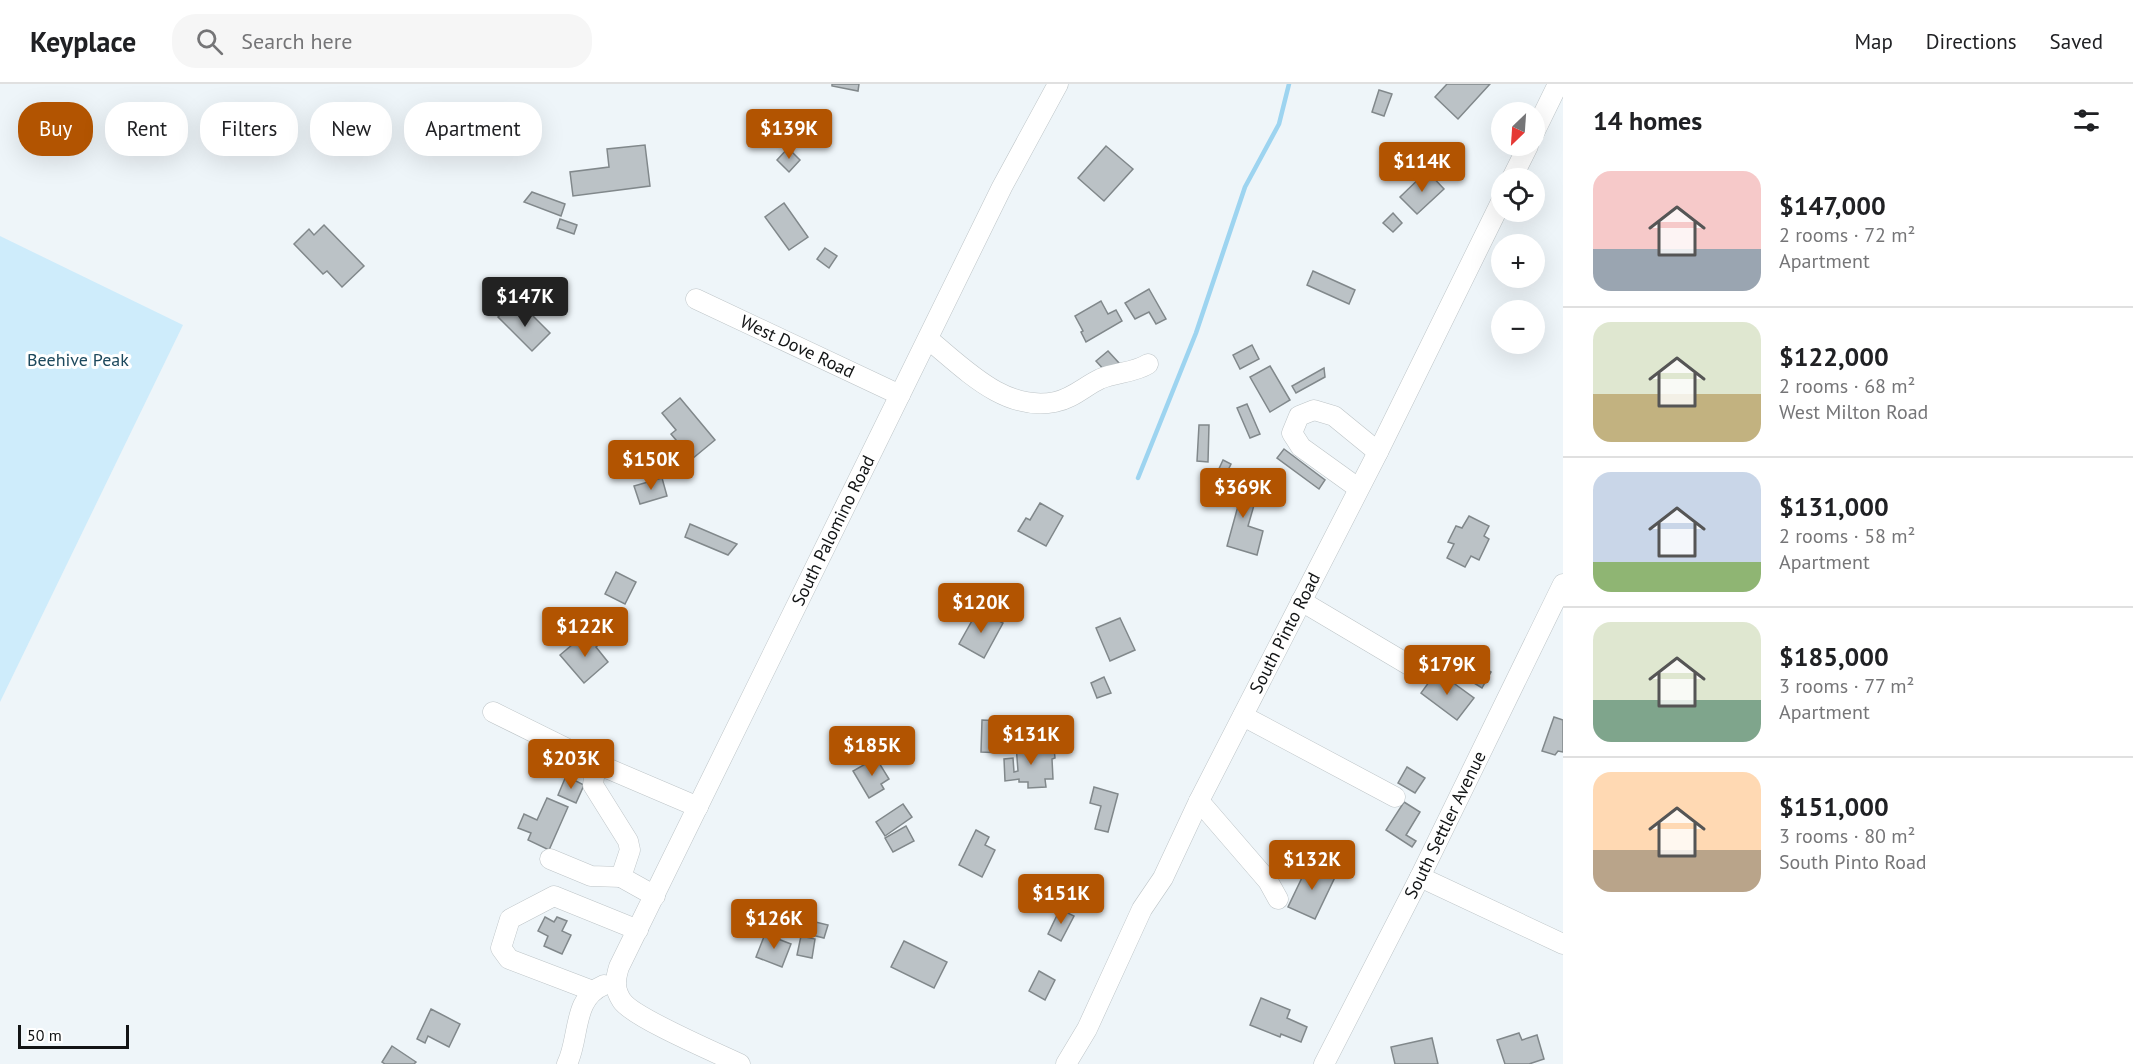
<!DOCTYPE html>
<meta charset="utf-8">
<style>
:root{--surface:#fff;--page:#f6f6f6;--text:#202124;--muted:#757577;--line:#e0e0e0;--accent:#b25401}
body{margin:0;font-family:"PT Sans",sans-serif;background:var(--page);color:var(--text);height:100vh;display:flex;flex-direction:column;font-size:22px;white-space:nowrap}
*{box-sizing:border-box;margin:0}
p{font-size:20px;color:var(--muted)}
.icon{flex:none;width:33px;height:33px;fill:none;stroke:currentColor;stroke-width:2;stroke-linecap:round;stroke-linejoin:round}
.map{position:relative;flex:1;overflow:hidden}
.drawer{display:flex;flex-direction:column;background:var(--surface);width:570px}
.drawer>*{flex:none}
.guide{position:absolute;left:18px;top:18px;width:570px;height:54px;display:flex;gap:12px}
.needle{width:39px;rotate:205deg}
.tools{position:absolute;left:1491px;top:18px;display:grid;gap:12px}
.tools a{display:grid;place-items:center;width:54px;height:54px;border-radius:50%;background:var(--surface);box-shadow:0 6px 24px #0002;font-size:30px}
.scale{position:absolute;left:18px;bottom:15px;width:111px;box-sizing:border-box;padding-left:6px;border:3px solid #121415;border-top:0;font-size:16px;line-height:21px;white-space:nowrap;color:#121415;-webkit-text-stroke:4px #fff;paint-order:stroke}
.price{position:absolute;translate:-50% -51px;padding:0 14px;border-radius:6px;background:var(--accent);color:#fff;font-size:20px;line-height:39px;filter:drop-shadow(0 2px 3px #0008)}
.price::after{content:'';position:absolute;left:50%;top:36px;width:18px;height:14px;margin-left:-9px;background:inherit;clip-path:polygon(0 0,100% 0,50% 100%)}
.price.current{background:#222;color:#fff}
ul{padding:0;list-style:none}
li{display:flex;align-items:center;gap:18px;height:150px;padding:0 30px}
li+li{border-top:2px solid var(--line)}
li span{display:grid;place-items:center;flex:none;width:168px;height:120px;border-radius:18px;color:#555}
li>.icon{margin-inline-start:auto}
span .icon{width:72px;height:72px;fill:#fffc;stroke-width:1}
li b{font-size:26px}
h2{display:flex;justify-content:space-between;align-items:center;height:72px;padding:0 30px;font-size:26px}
.tag{padding:0 21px;border-radius:24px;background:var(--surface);box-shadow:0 6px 24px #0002;font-size:21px;line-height:54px}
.tag.current{background:var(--accent);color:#fff}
header{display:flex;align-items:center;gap:36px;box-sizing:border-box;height:84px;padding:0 30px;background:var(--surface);border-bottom:2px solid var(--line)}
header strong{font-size:28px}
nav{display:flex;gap:33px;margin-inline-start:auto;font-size:21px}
.search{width:420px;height:54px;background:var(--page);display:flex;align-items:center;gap:15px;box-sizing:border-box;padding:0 21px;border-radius:24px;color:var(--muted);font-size:22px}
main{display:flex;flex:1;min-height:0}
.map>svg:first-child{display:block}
</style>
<header>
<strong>Keyplace</strong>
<div class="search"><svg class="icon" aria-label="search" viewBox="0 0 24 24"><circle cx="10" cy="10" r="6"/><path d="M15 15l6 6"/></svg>Search here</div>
<nav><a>Map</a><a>Directions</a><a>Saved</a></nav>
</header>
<main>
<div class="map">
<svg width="1563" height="980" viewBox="0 0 1563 980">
<rect width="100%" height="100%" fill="#eef5f9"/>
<!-- green -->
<path fill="#ceecfb" d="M 0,152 L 183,241 L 0,618 Z"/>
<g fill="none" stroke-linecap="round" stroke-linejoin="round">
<!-- stream -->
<path stroke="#9dd4f0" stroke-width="4.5" d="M 1138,394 L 1196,249 L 1245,103 L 1279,40 L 1289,0"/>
</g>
<!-- building -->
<g fill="#bbc2c6" stroke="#81888b" stroke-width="1.5">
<path d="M 832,0 L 859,0 L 858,7 L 832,2 Z"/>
<path d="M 1447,0 L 1490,0 L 1458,35 L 1435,13 Z"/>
<path d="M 1379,6 L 1392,10 L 1384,32 L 1372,28 Z"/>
<path d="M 798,34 L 816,46 L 808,58 L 790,45 Z"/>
<path d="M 645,61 L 650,102 L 573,112 L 570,88 L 609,83 L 607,65 Z"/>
<path d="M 1106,62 L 1133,85 L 1104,117 L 1078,94 Z"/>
<path d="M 788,64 L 800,76 L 789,88 L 777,76 Z"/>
<path d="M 1427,87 L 1444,105 L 1417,130 L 1400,113 Z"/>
<path d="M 532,108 L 565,120 L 561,132 L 524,118 Z"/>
<path d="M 784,119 L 808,153 L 789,166 L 765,133 Z"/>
<path d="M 1393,129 L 1402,139 L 1393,148 L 1383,139 Z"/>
<path d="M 560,135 L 577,141 L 574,150 L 557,144 Z"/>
<path d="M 324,141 L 364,182 L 342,203 L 327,187 L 323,190 L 294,160 L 309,145 L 314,151 Z"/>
<path d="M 825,164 L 837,172 L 829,184 L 817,175 Z"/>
<path d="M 1313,187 L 1355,206 L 1349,220 L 1307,201 Z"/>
<path d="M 1149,205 L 1166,235 L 1156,240 L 1149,228 L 1135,235 L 1125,219 Z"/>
<path d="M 1101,217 L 1108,230 L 1116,226 L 1122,237 L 1086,258 L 1081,248 L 1083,247 L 1075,232 Z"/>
<path d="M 509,223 L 523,236 L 530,229 L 550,249 L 532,267 L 498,233 Z"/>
<path d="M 1252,261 L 1259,275 L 1240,285 L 1233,271 Z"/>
<path d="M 1108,267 L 1119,279 L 1107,289 L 1096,277 Z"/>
<path d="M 1270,282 L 1290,316 L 1270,328 L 1250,293 Z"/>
<path d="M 1324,284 L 1325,293 L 1296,309 L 1292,302 Z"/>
<path d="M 680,314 L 715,356 L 692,375 L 671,350 L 676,346 L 662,329 Z"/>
<path d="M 1247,320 L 1260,350 L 1250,354 L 1237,324 Z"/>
<path d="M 1199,341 L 1209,341 L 1208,378 L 1197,377 Z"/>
<path d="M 1284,365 L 1325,396 L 1319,405 L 1277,374 Z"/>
<path d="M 1223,376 L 1231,380 L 1219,405 L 1211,402 Z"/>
<path d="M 662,394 L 667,412 L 640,420 L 634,402 Z"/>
<path d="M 1243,400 L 1259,404 L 1248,442 L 1263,447 L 1257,471 L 1227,462 L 1238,422 L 1217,416 L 1221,402 L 1240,408 Z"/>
<path d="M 1040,419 L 1063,432 L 1046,462 L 1018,447 L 1026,434 L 1030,436 Z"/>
<path d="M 1469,432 L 1489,442 L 1484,452 L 1489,455 L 1479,476 L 1471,472 L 1465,483 L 1447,474 L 1454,460 L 1448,458 L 1456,442 L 1462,444 Z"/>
<path d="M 690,440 L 737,460 L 728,471 L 685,453 Z"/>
<path d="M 616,488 L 636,498 L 625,520 L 605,510 Z"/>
<path d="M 1006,509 L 1014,516 L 1000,534 L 992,527 Z"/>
<path d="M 978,526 L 1003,539 L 984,574 L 959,560 Z"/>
<path d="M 1120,534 L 1135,566 L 1110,577 L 1096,544 Z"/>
<path d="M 596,551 L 602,558 L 596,563 L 608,578 L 584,599 L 560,571 L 579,555 L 584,560 Z"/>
<path d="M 1474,577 L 1491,588 L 1482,604 L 1464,593 Z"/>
<path d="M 1437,587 L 1474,614 L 1457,636 L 1421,609 Z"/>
<path d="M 1104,593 L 1111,609 L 1097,614 L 1091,599 Z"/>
<path d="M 1554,633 L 1563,636 L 1563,668 L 1558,667 L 1555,671 L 1542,667 Z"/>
<path d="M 982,636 L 1003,637 L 1002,669 L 981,668 Z"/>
<path d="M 1035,660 L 1035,665 L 1054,664 L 1055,674 L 1052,675 L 1053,695 L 1045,695 L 1046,703 L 1028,704 L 1028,698 L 1019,698 L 1019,695 L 1005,697 L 1004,675 L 1013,674 L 1014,688 L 1018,687 L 1016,661 Z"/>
<path d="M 876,674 L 889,695 L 881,700 L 884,705 L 869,714 L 853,687 Z"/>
<path d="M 1407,683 L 1425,694 L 1415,709 L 1398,699 Z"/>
<path d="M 566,692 L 584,701 L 576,719 L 558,711 Z"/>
<path d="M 1094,703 L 1118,710 L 1108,748 L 1095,745 L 1101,722 L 1090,719 Z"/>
<path d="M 547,714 L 568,723 L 549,766 L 528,756 L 531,749 L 518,744 L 524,730 L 537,736 Z"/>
<path d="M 1404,718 L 1420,728 L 1406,751 L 1416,757 L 1412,763 L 1386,746 Z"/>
<path d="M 903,720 L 912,733 L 885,752 L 876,738 Z"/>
<path d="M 906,742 L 914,757 L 893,768 L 885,754 Z"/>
<path d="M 976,746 L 989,753 L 985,761 L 995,766 L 982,793 L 959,781 Z"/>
<path d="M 1309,779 L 1336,791 L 1315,835 L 1288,823 Z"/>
<path d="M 1060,825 L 1074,832 L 1061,857 L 1048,850 Z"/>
<path d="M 545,833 L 554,838 L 557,833 L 567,837 L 562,847 L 571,851 L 562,870 L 544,862 L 548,852 L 538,847 Z"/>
<path d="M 799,834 L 828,841 L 824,854 L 796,847 Z"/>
<path d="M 765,850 L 791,860 L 782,883 L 756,873 Z"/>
<path d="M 801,852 L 815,855 L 812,874 L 797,871 Z"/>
<path d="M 904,857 L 947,878 L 934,904 L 891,883 Z"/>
<path d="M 1039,887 L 1055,896 L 1045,916 L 1029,907 Z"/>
<path d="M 1261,914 L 1290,926 L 1287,934 L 1307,943 L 1301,958 L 1281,950 L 1280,953 L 1250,941 Z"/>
<path d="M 431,925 L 460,940 L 449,963 L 428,952 L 425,959 L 417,955 Z"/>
<path d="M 1519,949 L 1522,956 L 1537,951 L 1544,975 L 1529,980 L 1505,980 L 1497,956 Z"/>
<path d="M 1432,954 L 1438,980 L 1395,980 L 1391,963 Z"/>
<path d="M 392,962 L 416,978 L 414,980 L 385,980 L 382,978 Z"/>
</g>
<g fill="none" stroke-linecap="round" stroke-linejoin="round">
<!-- minor casing -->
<g stroke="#bdc4c7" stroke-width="21">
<g id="minor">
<path d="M 1534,49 L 1558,0"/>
<path d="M 1512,94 L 1528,62"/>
<path id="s1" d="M 696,215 L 900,311"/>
<path d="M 928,255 C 964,284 1004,328 1055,318 C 1072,315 1085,302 1100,295 C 1116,288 1134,289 1148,280"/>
<path d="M 1358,404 L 1301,363 L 1292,349 L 1299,332 L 1314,326 L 1334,332 L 1378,368"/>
<path d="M 1301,517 L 1419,587"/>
<path d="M 493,628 L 602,682 L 698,723"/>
<path d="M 1243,632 L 1395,713"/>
<path d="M 602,682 L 595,685 L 593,701 L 628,757 L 630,766 L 621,793 L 655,812"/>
<path d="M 1199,717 L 1268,797 L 1278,815"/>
<path d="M 550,775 L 591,792 L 621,793"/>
<path d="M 1420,793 L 1563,860"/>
<path d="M 593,907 L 509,875 L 501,864 L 510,835 L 554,812 L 638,846"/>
<path d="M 567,980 C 580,954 572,914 604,901"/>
<path id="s2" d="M 740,980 C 717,969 634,934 622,917 C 614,905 615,896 619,883 L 1002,103 L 1058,0"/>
<path id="s3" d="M 1066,980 L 1087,945 L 1142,825 L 1163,794 L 1199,717 L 1378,368 L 1502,116"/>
<path id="s4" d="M 1324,980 L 1420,793 L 1563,500"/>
</g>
</g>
<!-- minor -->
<use href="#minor" stroke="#fff" stroke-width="20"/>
</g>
<g text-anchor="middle" stroke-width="6" stroke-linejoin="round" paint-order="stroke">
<!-- street labels -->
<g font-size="18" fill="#121415" stroke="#fff">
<text dy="6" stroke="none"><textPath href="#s1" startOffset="112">West Dove Road</textPath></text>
<text dy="6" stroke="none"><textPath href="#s2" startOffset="656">South Palomino Road</textPath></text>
<text dy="6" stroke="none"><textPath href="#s3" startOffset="484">South Pinto Road</textPath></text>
<text dy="6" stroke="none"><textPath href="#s4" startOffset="268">South Settler Avenue</textPath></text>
</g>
<!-- park labels -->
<g font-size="18" fill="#1d495d" stroke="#fff">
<text x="78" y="282">Beehive Peak</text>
</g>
</g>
</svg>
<div class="tools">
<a><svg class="needle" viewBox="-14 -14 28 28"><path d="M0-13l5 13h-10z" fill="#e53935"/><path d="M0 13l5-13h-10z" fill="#757577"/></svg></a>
<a><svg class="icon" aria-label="locate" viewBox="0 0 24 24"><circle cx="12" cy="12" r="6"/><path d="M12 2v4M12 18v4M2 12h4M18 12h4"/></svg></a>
<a>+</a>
<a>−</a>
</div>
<div class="scale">50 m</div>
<b class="price" style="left:789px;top:76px">$139K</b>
<b class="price" style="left:1422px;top:109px">$114K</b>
<b class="price current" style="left:525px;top:244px">$147K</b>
<b class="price" style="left:651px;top:407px">$150K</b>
<b class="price" style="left:1243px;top:435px">$369K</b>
<b class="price" style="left:981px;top:550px">$120K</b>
<b class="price" style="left:585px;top:574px">$122K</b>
<b class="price" style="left:1447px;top:612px">$179K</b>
<b class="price" style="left:1031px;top:682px">$131K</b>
<b class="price" style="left:872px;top:693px">$185K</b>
<b class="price" style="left:571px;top:706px">$203K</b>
<b class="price" style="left:1312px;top:807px">$132K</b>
<b class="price" style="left:1061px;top:841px">$151K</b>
<b class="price" style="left:774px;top:866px">$126K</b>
<div class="guide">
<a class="tag current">Buy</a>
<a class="tag">Rent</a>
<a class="tag">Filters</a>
<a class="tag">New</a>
<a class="tag">Apartment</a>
</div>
</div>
<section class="drawer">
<h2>14 homes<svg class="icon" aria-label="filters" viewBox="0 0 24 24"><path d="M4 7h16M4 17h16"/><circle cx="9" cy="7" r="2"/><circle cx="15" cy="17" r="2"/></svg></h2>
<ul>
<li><span style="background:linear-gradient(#f6c9c9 65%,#9aa5b1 0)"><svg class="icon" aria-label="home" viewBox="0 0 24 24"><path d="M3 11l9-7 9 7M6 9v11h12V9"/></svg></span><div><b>$147,000</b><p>2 rooms · 72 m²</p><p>Apartment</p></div></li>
<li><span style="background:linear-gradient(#dfe7d0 60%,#c2b280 0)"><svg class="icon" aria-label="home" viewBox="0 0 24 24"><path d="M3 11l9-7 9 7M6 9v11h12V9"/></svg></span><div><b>$122,000</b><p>2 rooms · 68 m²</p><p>West Milton Road</p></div></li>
<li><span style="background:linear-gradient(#c9d6e8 75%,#8fb573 0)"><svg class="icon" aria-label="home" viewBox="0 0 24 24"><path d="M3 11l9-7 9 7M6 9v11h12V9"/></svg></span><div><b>$131,000</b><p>2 rooms · 58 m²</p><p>Apartment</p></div></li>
<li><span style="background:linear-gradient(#dfe7d0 65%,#7fa58c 0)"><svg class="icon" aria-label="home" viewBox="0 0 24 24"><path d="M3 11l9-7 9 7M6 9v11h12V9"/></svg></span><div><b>$185,000</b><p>3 rooms · 77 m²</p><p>Apartment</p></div></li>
<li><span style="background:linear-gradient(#ffd9b3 65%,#b9a48a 0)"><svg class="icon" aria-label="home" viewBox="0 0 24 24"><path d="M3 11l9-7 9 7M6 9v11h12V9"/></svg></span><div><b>$151,000</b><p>3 rooms · 80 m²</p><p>South Pinto Road</p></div></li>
</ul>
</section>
</main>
